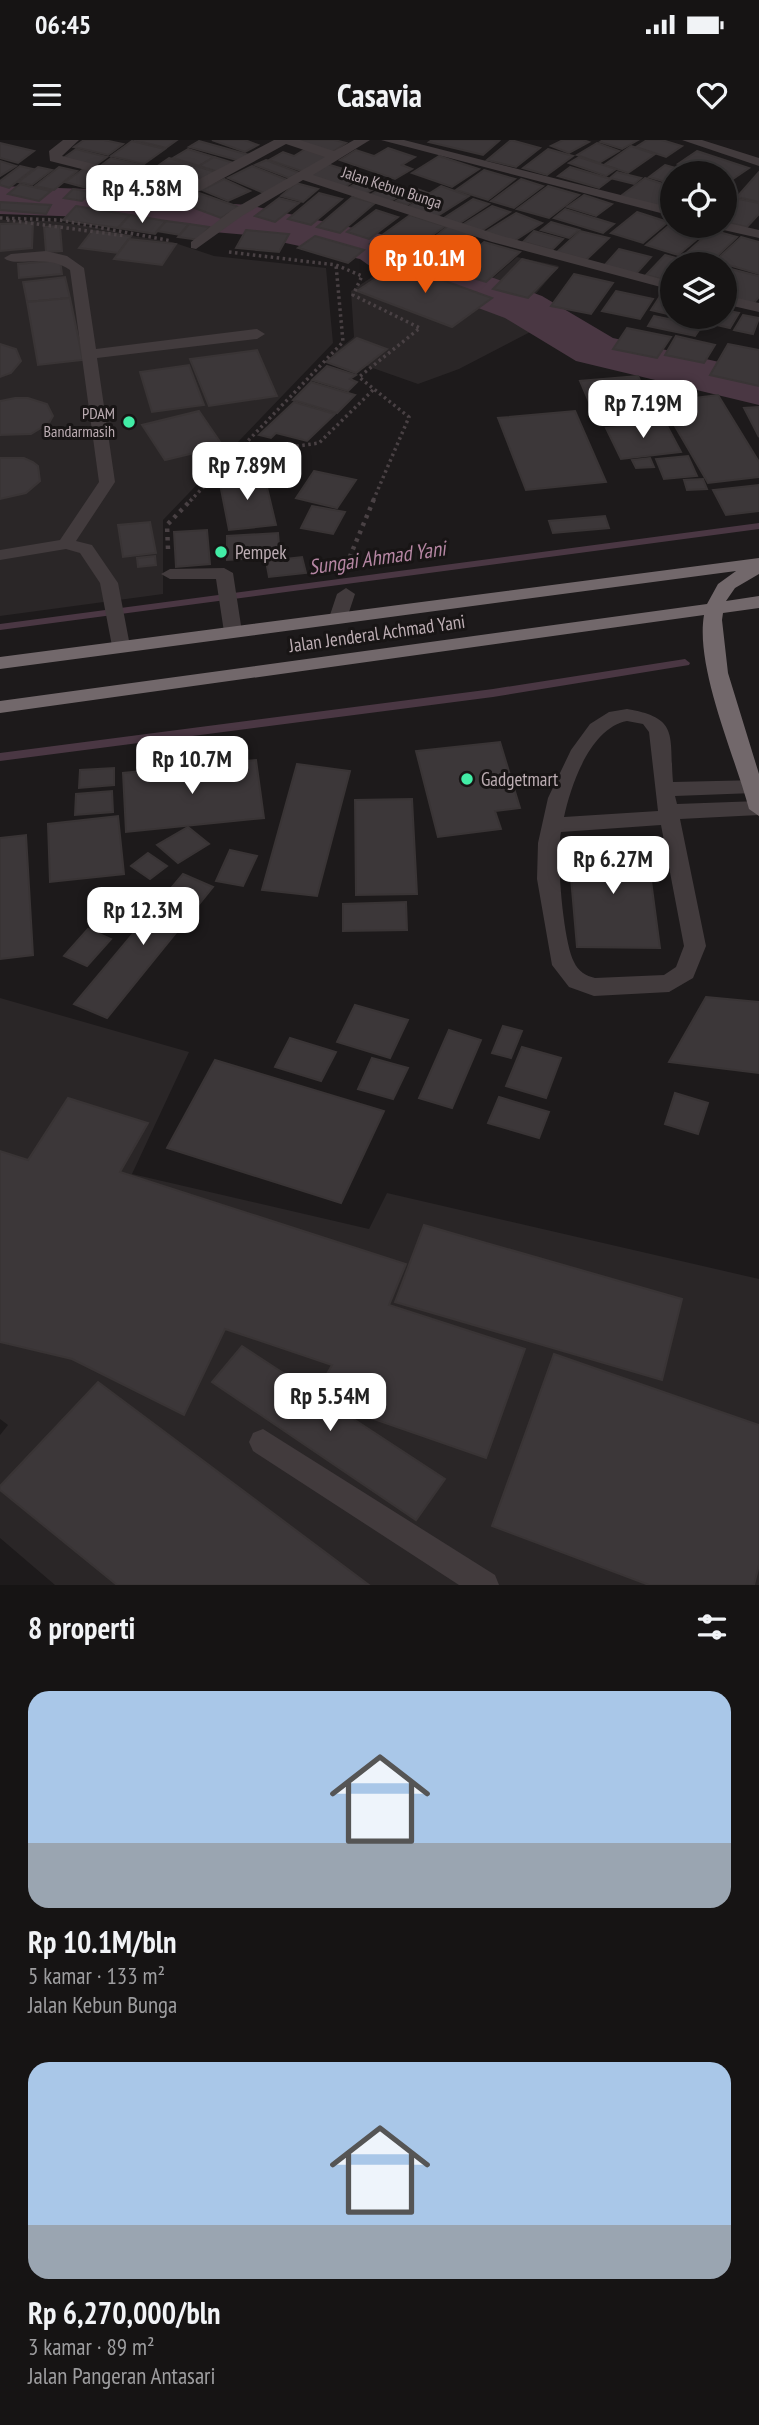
<!DOCTYPE html>
<html lang="id">
<meta charset="utf-8">
<style>
:root{--surface:#161414;--page:#1f1d1d;--text:#f1f3f6;--muted:#9e9ea0;--line:#353334;--accent:#ea580c}
body{margin:0;font-family:"PT Sans Narrow",sans-serif;background:var(--page);color:var(--text);height:100vh;display:flex;flex-direction:column;font-size:26px;white-space:nowrap}
*{box-sizing:border-box;margin:0}
p{font-size:23px;color:var(--muted)}
.icon{flex:none;width:38px;height:38px;fill:none;stroke:currentColor;stroke-width:2;stroke-linecap:round;stroke-linejoin:round}
.map{position:relative;height:1445px;overflow:hidden}
.details{display:flex;flex-direction:column;background:var(--surface);flex:1}
.details>*{flex:none}
.buttons{position:absolute;left:660px;top:21px;display:grid;gap:14px}
.buttons a{display:grid;place-items:center;width:77px;height:77px;border-radius:50%;background:var(--surface);box-shadow:0 4px 10px #0003,0 0 0 2px var(--line);font-size:35px}
.price{position:absolute;translate:-50% -60px;padding:0 16px;border-radius:14px;background:#fff;color:#222;font-size:23px;line-height:46px;filter:drop-shadow(0 2px 4px #0008)}
.price::after{content:'';position:absolute;left:50%;top:42px;width:21px;height:16px;margin-left:-10px;background:inherit;clip-path:polygon(0 0,100% 0,50% 100%)}
.price.selected{background:var(--accent);color:#fff}
ul{padding:0;list-style:none}
li{display:grid;align-content:center;gap:14px;height:371px;padding:0 28px}
li span{display:grid;place-items:center;height:217px;border-radius:21px;color:#555}
li>.icon{margin-inline-start:auto}
span .icon{width:126px;height:126px;fill:#fffc;stroke-width:1}
li b{font-size:30px}
h2{display:flex;justify-content:space-between;align-items:center;height:84px;padding:0 28px;font-size:30px}
.status{display:flex;justify-content:space-between;align-items:center;height:49px;padding:0 35px;background:var(--surface);direction:ltr}
.status svg{height:19px;fill:currentColor}
header{display:flex;justify-content:space-between;align-items:center;height:91px;padding:0 28px;background:var(--surface);font-size:32px;font-weight:800}
.map>svg:first-child{display:block}
</style>
<div class="status"><b>06:45</b><svg viewBox="0 0 49 12"><path d="M0 12V9h3v3zM5 12V6h3v6zM10 12V3h3v9zM15 12V0h3v12zM26 1h20v11H26zM47 4h2v5h-2z"/></svg></div>
<header><svg class="icon" aria-label="menu" viewBox="0 0 24 24"><path d="M4 6h16M4 12h16M4 18h16"/></svg>Casavia<svg class="icon" aria-label="heart" viewBox="0 0 24 24"><path d="M12 20l-8-8c-3-5 5-10 8-4 3-6 11-1 8 4z"/></svg></header>
<div class="map">
<svg width="759" height="1445" viewBox="0 0 759 1445">
<rect width="100%" height="100%" fill="#1d1a1b"/>
<!-- built -->
<g fill="#2a2627">
<path d="M 0,80 L 51,81 L 108,89 L 126,95 L 172,102 L 214,116 L 326,128 L 333,203 L 163,380 L 163,454 L 0,476 Z"/>
<path d="M 517,117 L 559,126 L 529,162 L 536,189 L 459,229 L 418,244 L 333,214 L 354,197 L 351,151 L 396,121 L 479,150 Z"/>
<path d="M 0,858 L 189,912 L 132,1034 L 369,1089 L 387,1053 L 759,1139 L 759,1445 L 55,1445 L 0,1398 L 0,1295 L 8,1285 L 0,1279 Z"/>
</g>
<g fill="none" stroke-linecap="round" stroke-linejoin="round">
<!-- stream -->
<g fill="#4a3743" fill-rule="evenodd">
<path d="M 759,383 L 759,389 L 0,490 L 0,484 Z"/>
<path d="M 685,519 L 690,523 L 689,525 L 493,557 L 0,621 L 0,613 L 493,549 Z"/>
</g>
<!-- river -->
<path fill="#4a3743" fill-rule="evenodd" d="M 0,46 L 88,49 L 144,58 L 248,65 L 394,97 L 410,107 L 542,156 L 613,198 L 759,231 L 759,265 L 576,221 L 505,178 L 374,129 L 360,119 L 248,95 L 144,86 L 88,77 L 0,74 Z"/>
</g>
<!-- building -->
<g fill="#3c3739" stroke="#393435" stroke-width="2">
<path d="M 84,0 L 104,0 L 123,4 L 108,15 L 74,7 Z"/>
<path d="M 134,0 L 177,0 L 166,8 Z"/>
<path d="M 212,0 L 245,0 L 258,5 L 245,12 Z"/>
<path d="M 296,0 L 335,0 L 346,3 L 331,13 Z"/>
<path d="M 432,0 L 493,0 L 499,1 L 483,15 L 429,2 Z"/>
<path d="M 511,0 L 540,8 L 516,27 L 487,20 Z"/>
<path d="M 563,0 L 583,0 L 589,2 L 569,13 L 551,6 Z"/>
<path d="M 603,0 L 638,0 L 622,9 L 600,2 Z"/>
<path d="M 647,0 L 662,0 L 682,6 L 666,17 L 636,7 Z"/>
<path d="M 132,1 L 165,9 L 144,24 L 111,16 Z"/>
<path d="M 199,1 L 249,15 L 240,21 L 189,7 Z"/>
<path d="M 0,3 L 34,11 L 18,23 L 0,18 Z"/>
<path d="M 597,3 L 619,11 L 599,23 L 577,15 Z"/>
<path d="M 631,6 L 655,14 L 628,33 L 604,25 Z"/>
<path d="M 307,8 L 331,17 L 304,32 L 269,20 L 283,12 L 294,16 Z"/>
<path d="M 388,8 L 415,17 L 402,25 L 412,29 L 395,39 L 340,20 L 356,10 L 374,16 Z"/>
<path d="M 76,9 L 107,17 L 93,27 L 62,19 Z"/>
<path d="M 188,9 L 214,17 L 199,26 L 173,18 Z"/>
<path d="M 548,9 L 573,16 L 547,35 L 523,28 Z"/>
<path d="M 697,11 L 749,28 L 730,41 L 724,39 L 724,33 L 706,33 L 678,24 Z"/>
<path d="M 439,16 L 479,29 L 452,47 L 412,33 Z"/>
<path d="M 214,17 L 234,23 L 219,32 L 199,26 Z"/>
<path d="M 579,17 L 616,29 L 606,36 L 569,23 Z"/>
<path d="M 111,18 L 146,26 L 133,36 L 98,28 Z"/>
<path d="M 169,18 L 216,32 L 203,40 L 156,27 Z"/>
<path d="M 266,20 L 300,33 L 289,38 L 255,25 Z"/>
<path d="M 0,21 L 16,26 L 0,36 Z"/>
<path d="M 327,24 L 363,35 L 345,47 L 309,36 Z"/>
<path d="M 665,25 L 693,33 L 672,33 L 672,44 L 649,37 Z"/>
<path d="M 20,26 L 33,29 L 9,48 L 0,45 L 0,41 Z"/>
<path d="M 252,26 L 290,41 L 266,54 L 228,38 Z"/>
<path d="M 38,27 L 52,30 L 32,45 L 18,42 Z"/>
<path d="M 59,27 L 77,31 L 54,50 L 35,46 Z"/>
<path d="M 570,27 L 611,39 L 599,48 L 558,36 Z"/>
<path d="M 85,28 L 115,36 L 94,50 L 65,42 Z"/>
<path d="M 156,29 L 195,40 L 181,50 L 141,39 Z"/>
<path d="M 484,30 L 515,39 L 488,60 L 456,50 Z"/>
<path d="M 617,32 L 641,38 L 634,44 L 610,38 Z"/>
<path d="M 759,32 L 759,62 L 737,57 Z"/>
<path d="M 367,37 L 384,43 L 365,54 L 348,48 Z"/>
<path d="M 645,38 L 672,47 L 672,60 L 661,69 L 621,56 Z"/>
<path d="M 224,39 L 250,51 L 228,61 L 202,50 Z"/>
<path d="M 521,39 L 543,46 L 514,68 L 491,61 Z"/>
<path d="M 132,42 L 175,51 L 165,60 L 121,50 Z"/>
<path d="M 296,43 L 318,49 L 303,62 L 281,56 Z"/>
<path d="M 20,44 L 51,51 L 39,61 L 8,54 Z"/>
<path d="M 389,44 L 409,51 L 389,62 L 370,55 Z"/>
<path d="M 441,46 L 469,56 L 436,77 L 408,67 Z"/>
<path d="M 548,46 L 579,55 L 549,78 L 517,69 Z"/>
<path d="M 101,48 L 113,50 L 98,63 L 87,60 Z"/>
<path d="M 73,49 L 91,52 L 82,61 L 64,58 Z"/>
<path d="M 417,49 L 428,53 L 407,65 L 396,61 Z"/>
<path d="M 120,53 L 161,60 L 148,73 L 107,64 Z"/>
<path d="M 199,53 L 239,67 L 221,78 L 181,63 Z"/>
<path d="M 319,53 L 342,59 L 311,85 L 288,79 Z"/>
<path d="M 584,55 L 612,64 L 596,76 L 567,67 Z"/>
<path d="M 352,57 L 375,63 L 340,93 L 317,87 Z"/>
<path d="M 279,58 L 299,63 L 275,82 L 255,76 Z"/>
<path d="M 473,59 L 489,64 L 457,85 L 441,80 Z"/>
<path d="M 739,59 L 759,63 L 759,74 L 747,87 L 724,82 L 724,76 Z"/>
<path d="M 0,62 L 51,65 L 46,74 L 0,70 Z"/>
<path d="M 76,66 L 130,75 L 118,88 L 63,80 Z"/>
<path d="M 492,66 L 510,72 L 480,92 L 462,85 Z"/>
<path d="M 565,69 L 614,84 L 603,93 L 554,78 Z"/>
<path d="M 376,70 L 398,77 L 369,99 L 347,92 Z"/>
<path d="M 637,72 L 668,82 L 643,103 L 611,93 Z"/>
<path d="M 516,73 L 542,83 L 511,103 L 484,93 Z"/>
<path d="M 130,75 L 166,81 L 155,94 L 118,88 Z"/>
<path d="M 410,75 L 445,86 L 405,115 L 370,104 Z"/>
<path d="M 166,81 L 189,84 L 180,95 L 157,91 Z"/>
<path d="M 551,82 L 579,90 L 569,98 L 541,90 Z"/>
<path d="M 33,83 L 32,108 L 0,111 L 0,84 Z"/>
<path d="M 672,83 L 672,86 L 710,88 L 678,115 L 646,105 Z"/>
<path d="M 189,84 L 209,87 L 199,100 L 178,97 Z"/>
<path d="M 60,86 L 62,111 L 46,112 L 44,87 Z"/>
<path d="M 448,86 L 471,93 L 455,107 L 431,100 Z"/>
<path d="M 246,90 L 289,94 L 279,112 L 236,108 Z"/>
<path d="M 712,90 L 737,97 L 710,123 L 684,115 Z"/>
<path d="M 92,91 L 131,96 L 118,113 L 79,108 Z"/>
<path d="M 534,91 L 563,99 L 552,110 L 523,102 Z"/>
<path d="M 580,91 L 609,98 L 586,120 L 557,112 Z"/>
<path d="M 315,96 L 364,110 L 348,123 L 298,108 Z"/>
<path d="M 741,97 L 759,102 L 759,134 L 715,121 Z"/>
<path d="M 129,99 L 176,104 L 162,125 L 114,119 Z"/>
<path d="M 432,101 L 468,112 L 445,129 L 410,118 Z"/>
<path d="M 484,102 L 520,112 L 486,142 L 450,131 Z"/>
<path d="M 619,109 L 651,117 L 636,134 L 604,126 Z"/>
<path d="M 665,115 L 687,121 L 672,124 L 672,136 L 668,141 L 646,135 Z"/>
<path d="M 522,119 L 557,128 L 528,158 L 493,149 Z"/>
<path d="M 60,120 L 62,134 L 19,138 L 18,124 Z"/>
<path d="M 398,124 L 492,158 L 452,187 L 357,151 Z"/>
<path d="M 727,128 L 759,136 L 759,157 L 753,164 L 724,156 L 724,131 Z"/>
<path d="M 574,134 L 613,143 L 591,174 L 551,166 Z"/>
<path d="M 65,137 L 70,158 L 27,162 L 23,142 Z"/>
<path d="M 616,151 L 653,159 L 640,179 L 602,171 Z"/>
<path d="M 662,153 L 672,155 L 672,175 L 651,170 Z"/>
<path d="M 70,158 L 83,220 L 38,225 L 27,162 Z"/>
<path d="M 724,170 L 739,173 L 730,188 L 704,182 L 707,177 L 724,177 Z"/>
<path d="M 743,175 L 759,178 L 753,194 L 734,190 Z"/>
<path d="M 654,176 L 702,186 L 695,196 L 648,186 Z"/>
<path d="M 627,188 L 671,197 L 657,218 L 613,209 Z"/>
<path d="M 676,196 L 715,205 L 704,223 L 665,215 Z"/>
<path d="M 357,198 L 387,209 L 356,233 L 326,222 Z"/>
<path d="M 0,204 L 16,209 L 21,221 L 11,233 L 0,237 Z"/>
<path d="M 728,204 L 759,210 L 759,246 L 710,235 Z"/>
<path d="M 257,210 L 277,256 L 209,266 L 190,219 Z"/>
<path d="M 189,225 L 204,265 L 152,272 L 140,232 Z"/>
<path d="M 327,226 L 356,235 L 350,239 L 357,242 L 348,251 L 312,240 Z"/>
<path d="M 638,236 L 657,278 L 598,283 L 580,241 Z"/>
<path d="M 311,242 L 355,255 L 337,273 L 293,260 Z"/>
<path d="M 718,255 L 759,322 L 759,337 L 708,343 L 661,262 Z"/>
<path d="M 15,258 L 28,258 L 47,264 L 53,276 L 49,283 L 31,294 L 0,295 L 0,261 Z"/>
<path d="M 294,262 L 335,274 L 307,301 L 276,293 L 271,298 L 259,295 Z"/>
<path d="M 759,267 L 759,297 L 744,268 Z"/>
<path d="M 199,271 L 223,306 L 165,320 L 142,285 Z"/>
<path d="M 575,271 L 606,342 L 526,350 L 498,278 Z"/>
<path d="M 665,282 L 681,312 L 621,319 L 606,288 Z"/>
<path d="M 688,316 L 697,336 L 664,339 L 656,319 Z"/>
<path d="M 0,318 L 24,318 L 33,322 L 38,326 L 40,341 L 26,353 L 0,359 Z"/>
<path d="M 650,318 L 654,327 L 636,328 L 632,320 Z"/>
<path d="M 314,331 L 356,340 L 337,368 L 296,358 Z"/>
<path d="M 264,335 L 276,385 L 229,390 L 219,339 Z"/>
<path d="M 703,339 L 707,349 L 687,350 L 684,340 Z"/>
<path d="M 759,345 L 759,371 L 726,375 L 713,350 Z"/>
<path d="M 312,366 L 345,372 L 333,394 L 301,388 Z"/>
<path d="M 605,376 L 609,388 L 553,393 L 549,381 Z"/>
<path d="M 150,382 L 156,413 L 123,417 L 118,385 Z"/>
<path d="M 207,390 L 210,424 L 176,427 L 174,392 Z"/>
<path d="M 278,393 L 280,417 L 227,420 L 227,396 Z"/>
<path d="M 155,416 L 156,425 L 138,427 L 137,418 Z"/>
<path d="M 302,417 L 306,433 L 269,437 L 266,421 Z"/>
<path d="M 500,602 L 520,668 L 495,671 L 501,689 L 438,697 L 416,611 Z"/>
<path d="M 256,620 L 264,678 L 126,692 L 123,633 Z"/>
<path d="M 297,624 L 350,631 L 317,756 L 262,750 Z"/>
<path d="M 114,628 L 114,645 L 79,648 L 80,630 Z"/>
<path d="M 112,651 L 113,672 L 75,675 L 76,654 Z"/>
<path d="M 412,659 L 417,754 L 356,755 L 355,660 Z"/>
<path d="M 118,676 L 124,734 L 50,742 L 48,684 Z"/>
<path d="M 188,687 L 209,704 L 178,723 L 157,705 Z"/>
<path d="M 26,695 L 33,815 L 0,819 L 0,698 Z"/>
<path d="M 568,703 L 646,703 L 660,808 L 577,807 Z"/>
<path d="M 230,710 L 257,716 L 243,746 L 216,741 Z"/>
<path d="M 148,713 L 167,726 L 150,739 L 131,726 Z"/>
<path d="M 183,734 L 213,747 L 107,878 L 74,864 Z"/>
<path d="M 406,762 L 407,790 L 343,791 L 343,764 Z"/>
<path d="M 88,789 L 111,799 L 87,826 L 64,816 Z"/>
<path d="M 706,857 L 759,862 L 759,933 L 669,922 Z"/>
<path d="M 355,865 L 408,880 L 390,918 L 337,902 Z"/>
<path d="M 503,886 L 522,891 L 511,918 L 492,913 Z"/>
<path d="M 449,890 L 481,900 L 452,968 L 419,958 Z"/>
<path d="M 290,898 L 336,912 L 321,941 L 275,927 Z"/>
<path d="M 522,907 L 561,918 L 546,958 L 506,946 Z"/>
<path d="M 372,918 L 408,928 L 393,959 L 358,949 Z"/>
<path d="M 215,920 L 384,971 L 341,1063 L 167,1008 Z"/>
<path d="M 675,953 L 708,963 L 698,994 L 665,984 Z"/>
<path d="M 499,957 L 549,972 L 539,998 L 488,983 Z"/>
<path d="M 68,958 L 148,983 L 120,1032 L 406,1124 L 389,1165 L 525,1209 L 486,1318 L 362,1275 L 372,1249 L 327,1234 L 332,1225 L 225,1189 L 184,1275 L 72,1219 L 0,1202 L 0,1011 L 28,1020 Z"/>
<path d="M 424,1085 L 682,1159 L 662,1240 L 395,1162 Z"/>
<path d="M 242,1206 L 445,1339 L 416,1380 L 212,1242 Z"/>
<path d="M 554,1214 L 759,1285 L 759,1425 L 754,1445 L 649,1445 L 492,1386 Z"/>
<path d="M 98,1242 L 369,1445 L 117,1445 L 0,1350 L 0,1346 Z"/>
</g>
<g fill="none" stroke-linecap="round" stroke-linejoin="round">
<!-- path-far1 -->
<g stroke="#494144" stroke-width="3.5" stroke-dasharray="2.5 3.5" stroke-linecap="butt">
<path d="M 0,78 L 60,80 L 172,101"/>
<path d="M 7,80 L 126,96"/>
<path d="M 229,112 L 336,125 L 362,136 L 353,155 L 420,188 L 359,237 L 409,277 L 373,361"/>
<path d="M 237,315 L 319,303 L 374,249"/>
<path d="M 190,361 L 343,202 L 336,125"/>
</g>
<!-- path -->
<g stroke="#494144" stroke-width="4.5" stroke-dasharray="3.5 5" stroke-linecap="butt">
<path d="M 168,409 L 167,385 L 192,359"/>
<path d="M 343,433 L 374,359"/>
</g>
<!-- minor -->
<g fill="#423b3d" fill-rule="evenodd">
<path d="M 63,0 L 79,0 L 62,16 L 184,47 L 274,0 L 300,0 L 334,11 L 354,0 L 370,0 L 313,35 L 502,96 L 672,142 L 672,150 L 492,102 L 303,40 L 242,76 L 196,109 L 191,108 L 191,102 L 232,70 L 325,17 L 286,4 L 200,51 L 184,55 L 50,21 L 49,11 Z"/>
<path d="M 381,0 L 404,0 L 672,68 L 672,76 Z"/>
<path d="M 682,0 L 702,0 L 759,18 L 759,26 Z"/>
<path d="M 724,82 L 759,90 L 759,98 L 719,89 L 717,86 L 724,86 Z"/>
<path d="M 46,111 L 67,116 L 84,128 L 96,209 L 257,189 L 265,194 L 257,199 L 97,218 L 115,342 L 76,401 L 92,405 L 118,443 L 130,506 L 121,512 L 112,506 L 100,443 L 80,413 L 66,409 L 0,420 L 0,410 L 60,400 L 99,342 L 70,130 C 46,113 15,128 4,118 L 11,114 Z"/>
<path d="M 724,155 L 759,163 L 759,172 L 724,164 Z"/>
<path d="M 224,428 L 233,433 L 242,492 L 233,498 L 224,492 L 216,439 L 170,439 L 161,434 L 170,429 Z"/>
<path d="M 346,448 L 355,454 L 347,478 L 338,484 L 332,482 L 329,478 L 337,454 Z"/>
<path d="M 627,569 C 680,578 669,595 673,642 L 759,640 L 759,652 L 754,653 L 675,656 L 677,664 L 759,661 L 759,675 L 680,679 L 706,806 L 693,838 L 669,852 L 594,856 L 569,847 L 552,825 L 537,739 L 538,703 L 548,658 L 571,610 L 590,584 L 609,572 ZM 627,581 L 643,584 L 649,592 L 658,671 L 564,677 C 571,645 590,588 627,581 ZM 661,685 L 684,806 L 676,827 L 664,835 L 595,838 C 586,836 578,831 574,822 C 563,801 556,715 561,692 Z"/>
<path d="M 263,1289 L 495,1435 L 499,1445 L 459,1445 L 253,1311 L 249,1302 L 253,1293 Z"/>
</g>
<!-- highway -->
<path fill="#72686b" fill-rule="evenodd" d="M 759,418 L 759,434 L 735,448 L 726,461 L 759,456 L 759,468 L 723,473 L 722,480 L 728,533 L 759,634 L 759,676 L 749,669 C 735,616 695,528 704,475 L 0,573 L 0,561 L 707,464 L 718,444 L 736,431 L 0,529 L 0,517 Z"/>
</g>
<!-- markers -->
<g fill="#42eda6" stroke="#181515" stroke-width="2.5">
<circle cx="129" cy="282" r="7"/>
<circle cx="221" cy="412" r="7"/>
<circle cx="467" cy="639" r="7"/>
</g>
<g text-anchor="middle" stroke-width="6" stroke-linejoin="round" paint-order="stroke">
<!-- far-street labels -->
<g font-size="16" fill="#bcadb3" stroke="#181515">
<text transform="translate(392 47) rotate(18)" y="6">Jalan Kebun Bunga</text>
</g>
<!-- far-poi labels -->
<g font-size="16" fill="#bcadb3" stroke="#181515" text-anchor="end">
<text x="115" y="279">PDAM<tspan x="115" dy="18">Bandarmasih</tspan></text>
</g>
<!-- poi labels -->
<g font-size="19" fill="#bcadb3" stroke="#181515" text-anchor="start">
<text x="235" y="419">Pempek</text>
<text x="481" y="646">Gadgetmart</text>
</g>
<!-- street labels -->
<g font-size="19" fill="#bcadb3" stroke="#181515">
<text transform="translate(377 493) rotate(-8)" y="7">Jalan Jenderal Achmad Yani</text>
</g>
<!-- water labels -->
<g font-size="21" font-style="italic" fill="#b586a3" stroke="#181515">
<text transform="translate(377 418) rotate(-8)" y="7">Sungai Ahmad Yani</text>
</g>
</g>
</svg>
<div class="buttons">
<a><svg class="icon" aria-label="locate" viewBox="0 0 24 24"><circle cx="12" cy="12" r="6"/><path d="M12 2v4M12 18v4M2 12h4M18 12h4"/></svg></a>
<a><svg class="icon" aria-label="layers" viewBox="0 0 24 24"><path d="M12 4l9 5-9 5-9-5zM3 14l9 5 9-5"/></svg></a>
</div>
<b class="price" style="left:142px;top:85px">Rp 4.58M</b>
<b class="price selected" style="left:425px;top:155px">Rp 10.1M</b>
<b class="price" style="left:643px;top:300px">Rp 7.19M</b>
<b class="price" style="left:247px;top:362px">Rp 7.89M</b>
<b class="price" style="left:192px;top:656px">Rp 10.7M</b>
<b class="price" style="left:613px;top:756px">Rp 6.27M</b>
<b class="price" style="left:143px;top:807px">Rp 12.3M</b>
<b class="price" style="left:330px;top:1293px">Rp 5.54M</b>
</div>
<section class="details">
<h2>8 properti<svg class="icon" aria-label="filters" viewBox="0 0 24 24"><path d="M4 7h16M4 17h16"/><circle cx="9" cy="7" r="2"/><circle cx="15" cy="17" r="2"/></svg></h2>
<ul>
<li><span style="background:linear-gradient(#a9c7e8 70%,#9aa5b1 0)"><svg class="icon" aria-label="home" viewBox="0 0 24 24"><path d="M3 11l9-7 9 7M6 9v11h12V9"/></svg></span><div><b>Rp 10.1M/bln</b><p>5 kamar · 133 m²</p><p>Jalan Kebun Bunga</p></div></li>
<li><span style="background:linear-gradient(#a9c7e8 75%,#9aa5b1 0)"><svg class="icon" aria-label="home" viewBox="0 0 24 24"><path d="M3 11l9-7 9 7M6 9v11h12V9"/></svg></span><div><b>Rp 6,270,000/bln</b><p>3 kamar · 89 m²</p><p>Jalan Pangeran Antasari</p></div></li>
</ul>
</section>
